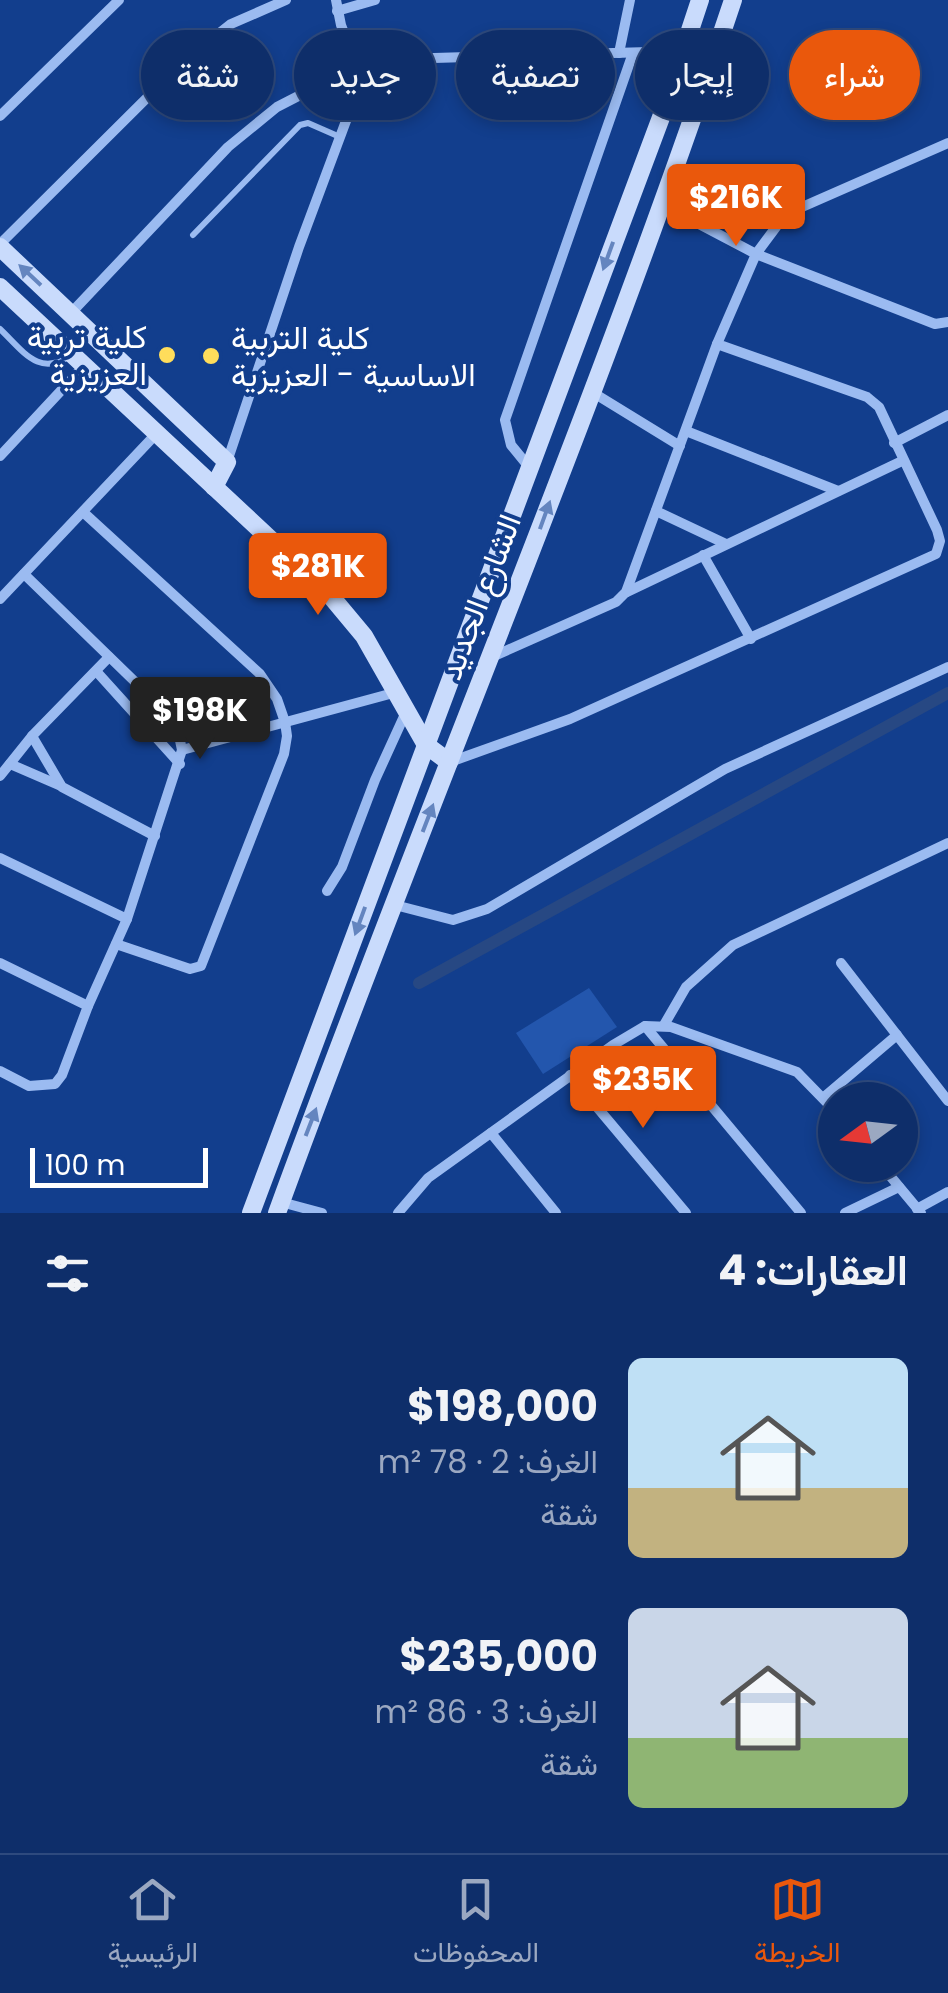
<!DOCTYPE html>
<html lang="ar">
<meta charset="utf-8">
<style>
:root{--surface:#0e2e6a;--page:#173670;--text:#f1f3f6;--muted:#9ba8c1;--line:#2e4a7e;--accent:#ea580c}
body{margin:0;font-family:Poppins,Vazirmatn,sans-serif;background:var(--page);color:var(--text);direction:rtl;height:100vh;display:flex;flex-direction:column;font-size:38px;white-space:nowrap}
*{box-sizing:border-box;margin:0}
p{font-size:32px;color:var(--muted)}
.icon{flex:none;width:55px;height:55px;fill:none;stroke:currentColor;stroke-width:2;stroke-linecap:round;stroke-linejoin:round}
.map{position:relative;height:1213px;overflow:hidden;direction:ltr}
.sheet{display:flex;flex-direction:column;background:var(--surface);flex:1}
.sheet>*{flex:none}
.hud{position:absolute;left:30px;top:30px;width:890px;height:90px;direction:rtl;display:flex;gap:20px}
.needle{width:65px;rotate:255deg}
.controls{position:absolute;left:818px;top:1082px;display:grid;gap:20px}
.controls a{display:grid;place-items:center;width:100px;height:100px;border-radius:50%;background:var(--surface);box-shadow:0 5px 15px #0003,0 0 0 2px var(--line);font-size:50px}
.scale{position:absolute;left:30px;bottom:25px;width:178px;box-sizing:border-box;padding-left:10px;border:5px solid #fff;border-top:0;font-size:28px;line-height:35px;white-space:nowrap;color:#fff;-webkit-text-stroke:8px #123e8d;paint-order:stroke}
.price{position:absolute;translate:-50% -85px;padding:0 22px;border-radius:10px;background:var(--accent);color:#fff;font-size:32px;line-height:65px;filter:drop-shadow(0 2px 5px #0008)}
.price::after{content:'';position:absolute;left:50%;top:60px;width:30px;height:22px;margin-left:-15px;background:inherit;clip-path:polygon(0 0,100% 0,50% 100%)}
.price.current{background:#222;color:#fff}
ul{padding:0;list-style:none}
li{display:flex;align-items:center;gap:30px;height:250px;padding:0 40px}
li span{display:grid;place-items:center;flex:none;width:280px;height:200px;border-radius:15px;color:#555}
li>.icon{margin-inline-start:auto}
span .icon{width:120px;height:120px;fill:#fffc;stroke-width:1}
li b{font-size:42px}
h2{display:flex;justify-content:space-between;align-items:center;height:120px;padding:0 40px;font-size:42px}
.chip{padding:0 35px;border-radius:45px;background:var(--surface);box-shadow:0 5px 15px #0003,0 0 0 2px var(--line);font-size:35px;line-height:90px}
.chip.current{background:var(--accent);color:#fff}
.tab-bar{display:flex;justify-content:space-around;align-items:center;height:140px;border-top:2px solid var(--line);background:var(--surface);font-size:28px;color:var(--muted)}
.tab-bar a{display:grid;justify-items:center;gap:5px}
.tab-bar .current{color:var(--accent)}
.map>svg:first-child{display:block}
</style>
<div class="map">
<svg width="948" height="1213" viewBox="0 0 948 1213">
<rect width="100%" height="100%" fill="#123e8d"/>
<!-- grass -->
<path fill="#2356ad" d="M 589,988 L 617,1027 L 543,1074 L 516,1033 Z"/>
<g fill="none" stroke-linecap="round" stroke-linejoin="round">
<!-- canal -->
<path stroke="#274883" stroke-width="12" d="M 419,983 L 948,693"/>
<!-- lane -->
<g stroke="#9bbbf1" stroke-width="6">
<path d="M 193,235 L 300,125 L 308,123 L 340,137"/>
<path d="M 0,329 C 23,351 39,378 71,355"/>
</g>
<!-- street -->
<g stroke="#9bbbf1" stroke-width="10">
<path d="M 336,0 L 341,25 L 359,72"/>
<path d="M 337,11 L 375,0"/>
<path d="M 619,53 L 630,0"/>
<path d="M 0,116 L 119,0"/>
<path d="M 948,143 L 793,211 L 779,223 L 756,254 L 935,324 L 948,322"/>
<path d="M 0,244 L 183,62 L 231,24 L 286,0"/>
<path d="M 71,313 L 228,147 L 277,107 L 310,90 L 365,70 L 434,58 L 684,51"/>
<path d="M 592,392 L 680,446"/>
<path d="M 686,431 L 838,491"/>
<path d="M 894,443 L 948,415"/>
<path d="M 0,456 L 84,366"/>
<path d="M 227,462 L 299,247 L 365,70"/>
<path d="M 529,467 L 511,445 L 505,420 L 633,53"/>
<path d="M 656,511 L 726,544"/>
<path d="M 83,512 L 260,674 L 277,699 L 285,722 L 287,736 L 284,754 L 201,966 L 190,969 L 116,944"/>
<path d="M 703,555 L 751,639"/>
<path d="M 24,574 L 160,706 L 178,731 L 182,750 L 127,919 L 88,1006"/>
<path d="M 627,592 L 902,461"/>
<path d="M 0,599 L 157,433"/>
<path d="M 109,657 L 32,736 L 62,787 L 155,836"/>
<path d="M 492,657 L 616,602 L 626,592 L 717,344"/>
<path d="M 96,671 L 180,764"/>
<path d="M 182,750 L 397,692"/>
<path d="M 450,762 L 570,719 L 936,554 L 940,541 L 937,530 L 879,407 L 867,397 L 717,344 L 756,254 L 661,204"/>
<path d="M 10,764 L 61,786"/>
<path d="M 0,776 L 32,736"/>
<path d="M 0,858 L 127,919"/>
<path d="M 327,891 L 342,867 L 375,780 L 406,712"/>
<path d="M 395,905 L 453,920 L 487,909 L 725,769 L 948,667"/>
<path d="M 0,963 L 88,1006 L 62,1075 L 55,1084 L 29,1086 L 0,1071"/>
<path d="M 841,963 L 948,1101"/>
<path d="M 664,1025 L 686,987 L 733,945 L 948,843"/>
<path d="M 645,1026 L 801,1213"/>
<path d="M 570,1075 L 686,1213"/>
<path d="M 824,1097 L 897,1035"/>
<path d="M 491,1133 L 556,1213"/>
<path d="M 881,1165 L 921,1213"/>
<path d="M 281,1202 L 322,1213"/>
<path d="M 917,1209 L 948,1192"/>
<path d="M 398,1213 L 428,1178 L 613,1045 L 645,1026 L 671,1027 L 797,1072 L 835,1111"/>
<path d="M 845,1213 L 899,1187"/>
</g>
<!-- secondary -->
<g stroke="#c9dbfc" stroke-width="18">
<path d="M 0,247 L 227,462 L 214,487"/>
<path d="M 0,287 L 329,594 L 364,636 L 426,745 L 449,762"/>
<path d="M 251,1213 L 663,112 L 700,0"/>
<path d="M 277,1213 C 425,807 596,410 733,0"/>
</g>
</g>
<!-- one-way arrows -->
<defs><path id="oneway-solid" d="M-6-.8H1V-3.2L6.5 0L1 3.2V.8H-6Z" transform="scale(2.5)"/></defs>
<g fill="#6485bf">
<use href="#oneway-solid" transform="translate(608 256) rotate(110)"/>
<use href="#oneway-solid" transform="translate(30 275) rotate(-137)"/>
<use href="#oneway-solid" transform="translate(545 515) rotate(-70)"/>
<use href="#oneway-solid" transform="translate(428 818) rotate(-69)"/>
<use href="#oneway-solid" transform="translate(360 921) rotate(110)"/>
<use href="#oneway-solid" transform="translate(311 1122) rotate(-69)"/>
</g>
<!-- markers -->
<g fill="#ffdd5b" stroke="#123e8d" stroke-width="4">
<circle cx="167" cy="355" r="10"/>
<circle cx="211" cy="356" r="10"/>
</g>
<g text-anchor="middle" stroke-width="8" stroke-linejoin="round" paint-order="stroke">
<!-- poi labels -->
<g font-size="32" fill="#fff" stroke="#123e8d" text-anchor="end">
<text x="147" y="348">كلية تربية<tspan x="147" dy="37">العزيزية</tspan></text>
<text x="231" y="349" text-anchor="start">كلية التربية<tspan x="231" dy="37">الاساسية - العزيزية</tspan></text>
</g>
<!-- street labels -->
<g font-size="32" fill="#fff" stroke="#123e8d">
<text transform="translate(480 597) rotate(-69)" y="11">الشارع الجديد</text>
</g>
</g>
</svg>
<div class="controls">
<a><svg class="needle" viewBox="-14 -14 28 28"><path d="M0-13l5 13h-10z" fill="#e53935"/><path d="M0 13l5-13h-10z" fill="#9ba8c1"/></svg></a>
</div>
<div class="scale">100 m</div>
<b class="price" style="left:736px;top:249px">$216K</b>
<b class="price" style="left:318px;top:618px">$281K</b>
<b class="price current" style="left:200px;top:762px">$198K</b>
<b class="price" style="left:643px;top:1131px">$235K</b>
<div class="hud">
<a class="chip current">شراء</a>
<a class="chip">إيجار</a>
<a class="chip">تصفية</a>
<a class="chip">جديد</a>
<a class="chip">شقة</a>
</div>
</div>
<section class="sheet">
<h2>العقارات: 4<svg class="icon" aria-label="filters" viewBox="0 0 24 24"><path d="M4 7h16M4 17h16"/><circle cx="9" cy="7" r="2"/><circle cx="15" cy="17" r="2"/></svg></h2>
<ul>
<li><span style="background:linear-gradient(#bfe0f5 65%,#c2b280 0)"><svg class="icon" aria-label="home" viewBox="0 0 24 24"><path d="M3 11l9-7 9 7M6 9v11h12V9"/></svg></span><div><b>$198,000</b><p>الغرف: 2 · 78 m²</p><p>شقة</p></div></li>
<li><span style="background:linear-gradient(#c9d6e8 65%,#8fb573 0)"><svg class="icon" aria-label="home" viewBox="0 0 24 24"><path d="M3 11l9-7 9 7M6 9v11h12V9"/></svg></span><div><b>$235,000</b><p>الغرف: 3 · 86 m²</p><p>شقة</p></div></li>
</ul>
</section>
<nav class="tab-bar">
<a class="current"><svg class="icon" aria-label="map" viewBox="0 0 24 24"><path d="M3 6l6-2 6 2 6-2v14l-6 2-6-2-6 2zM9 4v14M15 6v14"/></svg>الخريطة</a>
<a><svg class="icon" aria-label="saved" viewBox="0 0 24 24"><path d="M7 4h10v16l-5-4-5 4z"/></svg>المحفوظات</a>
<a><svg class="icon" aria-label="home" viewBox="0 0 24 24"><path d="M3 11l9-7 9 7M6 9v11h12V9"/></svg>الرئيسية</a>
</nav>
